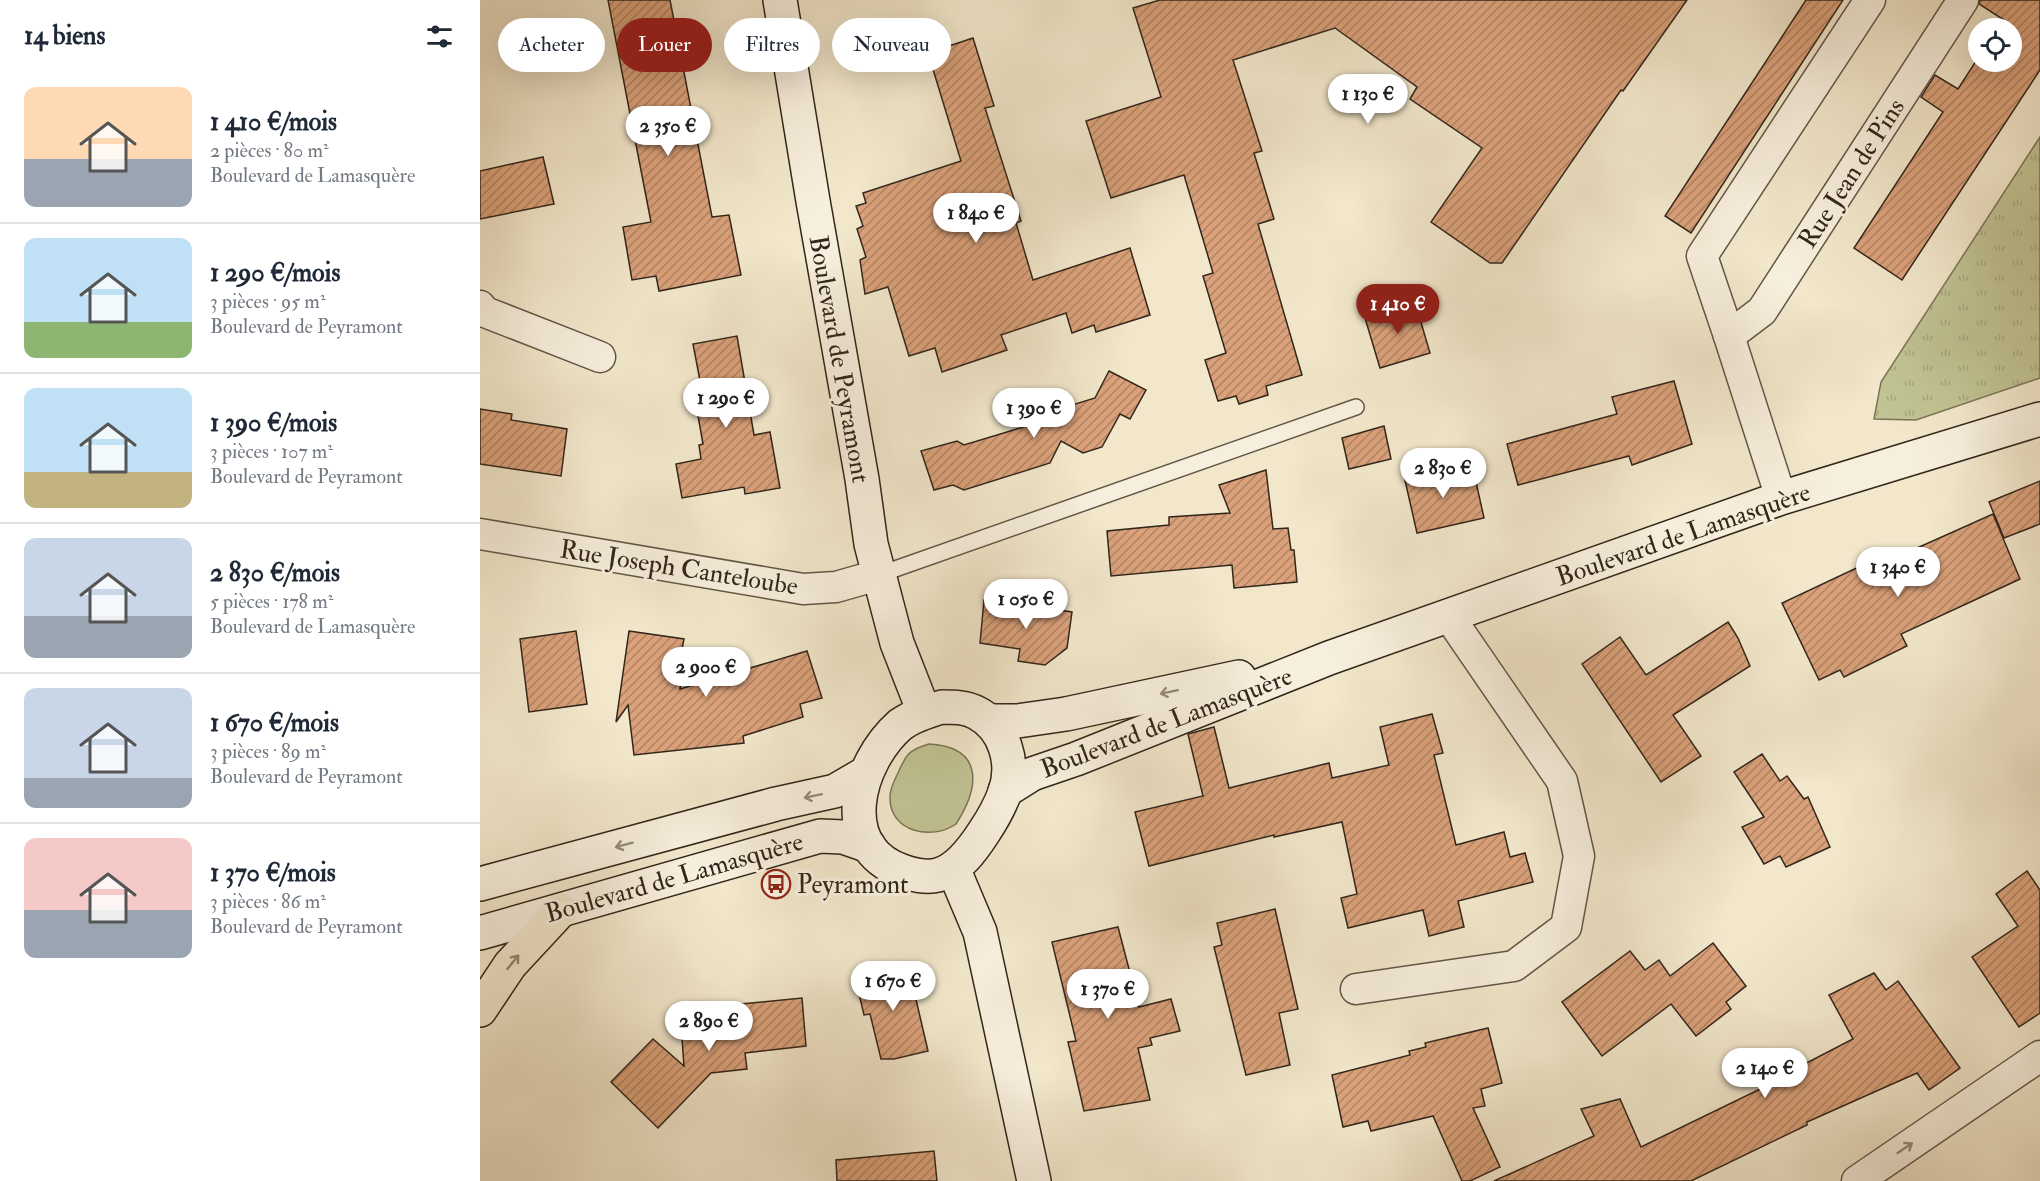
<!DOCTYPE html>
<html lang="fr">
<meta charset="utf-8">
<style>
:root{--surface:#fff;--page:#f2f2f3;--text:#1f2937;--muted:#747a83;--line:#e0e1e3;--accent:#8f2418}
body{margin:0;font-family:"IM FELL Double Pica",serif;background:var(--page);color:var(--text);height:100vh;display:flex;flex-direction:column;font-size:22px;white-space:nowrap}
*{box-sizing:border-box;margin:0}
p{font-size:20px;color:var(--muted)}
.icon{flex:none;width:33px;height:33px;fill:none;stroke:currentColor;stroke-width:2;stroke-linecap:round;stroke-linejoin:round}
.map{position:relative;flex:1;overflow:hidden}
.sheet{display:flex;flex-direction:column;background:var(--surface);width:480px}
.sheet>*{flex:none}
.top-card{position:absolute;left:18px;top:18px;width:570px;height:54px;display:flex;gap:12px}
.buttons{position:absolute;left:1488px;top:18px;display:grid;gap:12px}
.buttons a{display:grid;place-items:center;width:54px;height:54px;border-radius:50%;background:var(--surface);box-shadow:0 6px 24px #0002;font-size:30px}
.price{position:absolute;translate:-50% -51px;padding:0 14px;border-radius:21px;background:#fff;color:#222;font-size:20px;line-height:39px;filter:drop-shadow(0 2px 3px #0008)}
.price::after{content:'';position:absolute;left:50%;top:36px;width:18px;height:14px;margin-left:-9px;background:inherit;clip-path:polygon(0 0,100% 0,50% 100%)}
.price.on{background:var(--accent);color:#fff}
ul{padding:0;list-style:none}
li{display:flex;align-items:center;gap:18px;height:150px;padding:0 24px}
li+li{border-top:2px solid var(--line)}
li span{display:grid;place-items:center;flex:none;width:168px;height:120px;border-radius:12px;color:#555}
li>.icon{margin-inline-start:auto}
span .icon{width:72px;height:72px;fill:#fffc;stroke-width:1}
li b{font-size:26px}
h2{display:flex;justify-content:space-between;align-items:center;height:72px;padding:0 24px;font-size:26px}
.pill{padding:0 21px;border-radius:27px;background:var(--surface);box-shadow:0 6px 24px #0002;font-size:21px;line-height:54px}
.pill.on{background:var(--accent);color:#fff}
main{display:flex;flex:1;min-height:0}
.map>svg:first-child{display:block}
</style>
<main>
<section class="sheet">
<h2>14 biens<svg class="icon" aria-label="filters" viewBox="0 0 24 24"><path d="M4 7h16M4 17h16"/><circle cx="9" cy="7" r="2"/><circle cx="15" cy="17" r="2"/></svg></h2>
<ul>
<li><span style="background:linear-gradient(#ffd9b3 60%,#9aa5b1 0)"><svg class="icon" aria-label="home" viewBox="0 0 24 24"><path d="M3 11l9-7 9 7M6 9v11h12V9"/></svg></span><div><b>1 410 €/mois</b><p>2 pièces · 80 m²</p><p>Boulevard de Lamasquère</p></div></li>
<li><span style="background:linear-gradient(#bfe0f5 70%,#8fb573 0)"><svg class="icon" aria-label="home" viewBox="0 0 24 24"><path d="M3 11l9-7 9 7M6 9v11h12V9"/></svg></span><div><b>1 290 €/mois</b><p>3 pièces · 95 m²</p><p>Boulevard de Peyramont</p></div></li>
<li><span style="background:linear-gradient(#bfe0f5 70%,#c2b280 0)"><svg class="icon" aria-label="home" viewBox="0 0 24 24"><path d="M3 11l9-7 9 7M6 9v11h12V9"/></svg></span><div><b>1 390 €/mois</b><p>3 pièces · 107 m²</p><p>Boulevard de Peyramont</p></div></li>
<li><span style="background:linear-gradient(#c9d6e8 65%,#9aa5b1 0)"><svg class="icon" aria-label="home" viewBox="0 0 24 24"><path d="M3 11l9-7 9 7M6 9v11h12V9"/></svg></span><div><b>2 830 €/mois</b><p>5 pièces · 178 m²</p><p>Boulevard de Lamasquère</p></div></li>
<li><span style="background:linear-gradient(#c9d6e8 75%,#9aa5b1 0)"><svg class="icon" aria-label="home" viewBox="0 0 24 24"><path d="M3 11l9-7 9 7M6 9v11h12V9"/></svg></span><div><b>1 670 €/mois</b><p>3 pièces · 89 m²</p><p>Boulevard de Peyramont</p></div></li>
<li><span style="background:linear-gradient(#f6c9c9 60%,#9aa5b1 0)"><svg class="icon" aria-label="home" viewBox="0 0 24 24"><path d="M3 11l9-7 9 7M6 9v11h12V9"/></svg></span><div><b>1 370 €/mois</b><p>3 pièces · 86 m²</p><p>Boulevard de Peyramont</p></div></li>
</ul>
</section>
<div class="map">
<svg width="1560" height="1181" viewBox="0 0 1560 1181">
<defs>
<pattern id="park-tufts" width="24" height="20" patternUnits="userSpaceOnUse" patternTransform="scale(1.5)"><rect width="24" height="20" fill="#c1c393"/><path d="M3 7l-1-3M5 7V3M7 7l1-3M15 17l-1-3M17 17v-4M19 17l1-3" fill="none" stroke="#a6a77e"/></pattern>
<pattern id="building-hatch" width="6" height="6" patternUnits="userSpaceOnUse" patternTransform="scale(1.5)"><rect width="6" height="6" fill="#daa17a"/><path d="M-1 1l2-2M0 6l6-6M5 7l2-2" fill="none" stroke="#b18363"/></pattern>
</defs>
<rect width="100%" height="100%" fill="#f2e7cb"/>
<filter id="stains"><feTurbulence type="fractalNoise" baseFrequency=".00333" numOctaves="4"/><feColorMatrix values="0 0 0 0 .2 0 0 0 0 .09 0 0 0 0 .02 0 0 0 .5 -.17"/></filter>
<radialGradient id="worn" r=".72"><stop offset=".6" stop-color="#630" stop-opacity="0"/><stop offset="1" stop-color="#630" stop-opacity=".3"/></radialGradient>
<!-- green -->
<path fill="#c1c393" stroke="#7a7457" stroke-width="1.5" d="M 449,744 C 504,747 500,787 476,824 C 452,841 409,832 410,797 C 410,789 414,781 417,775 C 426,755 428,750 449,744 Z"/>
<!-- park -->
<path fill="url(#park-tufts)" stroke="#7a7457" stroke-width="1.5" d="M 1560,137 L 1560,378 L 1436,420 L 1394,419 L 1401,382 Z"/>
<!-- building -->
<g fill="url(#building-hatch)" stroke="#32261b" stroke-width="1.5">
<path d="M 128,0 L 190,0 L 232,217 L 249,215 L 261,275 L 179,291 L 176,276 L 152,280 L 143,227 L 171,222 Z"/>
<path d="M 680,0 L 1207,0 L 1143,91 L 1141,90 L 1022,263 L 1010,263 L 951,222 L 1002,148 L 930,99 L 937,87 L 855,28 L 753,60 L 782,151 L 774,153 L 794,219 L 778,224 L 822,375 L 786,386 L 788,395 L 759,404 L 756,396 L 738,401 L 725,360 L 746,353 L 723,276 L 733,273 L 704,175 L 631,198 L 606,121 L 681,97 L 653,8 Z"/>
<path d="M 1326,0 L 1363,0 L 1211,233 L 1185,216 Z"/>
<path d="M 1500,0 L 1560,0 L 1560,70 L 1422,280 L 1374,248 L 1463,112 L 1441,97 L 1455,75 L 1478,89 L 1498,58 L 1498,62 L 1532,62 L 1532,28 L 1518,28 L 1524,20 L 1499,4 Z"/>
<path d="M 493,38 L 514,106 L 505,108 L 541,221 L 536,223 L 553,280 L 650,248 L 670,315 L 616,332 L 614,325 L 592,333 L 586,313 L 521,335 L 527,350 L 462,372 L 455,348 L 429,356 L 408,287 L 385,294 L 380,260 L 386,257 L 377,229 L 383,226 L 376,206 L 386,203 L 383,193 L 481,161 L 448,53 Z"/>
<path d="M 63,157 L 74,204 L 0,219 L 0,171 Z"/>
<path d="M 935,302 L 950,353 L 900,368 L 885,318 Z"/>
<path d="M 257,336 L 274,435 L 290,432 L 300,488 L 265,494 L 264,487 L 202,498 L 196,464 L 221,459 L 219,445 L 223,444 L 214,393 L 222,391 L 213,344 Z"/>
<path d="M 629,371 L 666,390 L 650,419 L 640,414 L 622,447 L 603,453 L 581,441 L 570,463 L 484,490 L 473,485 L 454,490 L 441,451 L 477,441 L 484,445 L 527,432 L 543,427 L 546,422 L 544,420 L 615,398 Z"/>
<path d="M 1194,381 L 1212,444 L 1152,465 L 1149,456 L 1038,485 L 1027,444 L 1137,414 L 1132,397 Z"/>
<path d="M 0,409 L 32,414 L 31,420 L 87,429 L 81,476 L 0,464 Z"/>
<path d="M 904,426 L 911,459 L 869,469 L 862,438 Z"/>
<path d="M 968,465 L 971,478 L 994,473 L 1004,518 L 937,533 L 924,476 Z"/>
<path d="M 786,470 L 793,529 L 808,528 L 811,550 L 814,550 L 817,582 L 754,588 L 752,565 L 631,576 L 627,531 L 689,525 L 689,517 L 750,513 L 739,485 Z"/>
<path d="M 1560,481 L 1560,524 L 1524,538 L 1509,502 Z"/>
<path d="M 1513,514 L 1540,579 L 1421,634 L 1427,646 L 1364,677 L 1360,670 L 1339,680 L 1302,603 L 1385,564 L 1388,570 Z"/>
<path d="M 504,600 L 592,612 L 587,648 L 565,665 L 538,661 L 540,649 L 500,643 Z"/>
<path d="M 1248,622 L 1258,638 L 1270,666 L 1193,715 L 1221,756 L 1181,782 L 1102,664 L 1140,637 L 1166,675 Z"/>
<path d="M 96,631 L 107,704 L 49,712 L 40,639 Z"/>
<path d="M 149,631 L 204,639 L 202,649 L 206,654 L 200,689 L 327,651 L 342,698 L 320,704 L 323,717 L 263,736 L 264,743 L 154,755 L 148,705 L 136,722 Z"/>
<path d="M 952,714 L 963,753 L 954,755 L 976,845 L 1024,832 L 1030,857 L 1045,853 L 1053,882 L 978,901 L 984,927 L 949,936 L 943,910 L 868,928 L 861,898 L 877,894 L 862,822 L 794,837 L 794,835 L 669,866 L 655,812 L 723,796 L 708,734 L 734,727 L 749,788 L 849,763 L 852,778 L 909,765 L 900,727 Z"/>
<path d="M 1282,754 L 1300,781 L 1307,776 L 1324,799 L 1328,797 L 1350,847 L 1306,867 L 1300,856 L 1284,864 L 1262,827 L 1284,817 L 1254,772 Z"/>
<path d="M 1547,871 L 1560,890 L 1560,1013 L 1539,1027 L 1492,957 L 1538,926 L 1516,894 Z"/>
<path d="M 795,909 L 818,1009 L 799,1013 L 810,1065 L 766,1075 L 734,947 L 742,945 L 737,923 Z"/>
<path d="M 638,927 L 659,1007 L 691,999 L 700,1031 L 670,1038 L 672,1045 L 658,1048 L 670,1100 L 604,1111 L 588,1042 L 596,1041 L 572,942 Z"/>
<path d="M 1233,943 L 1266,986 L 1246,1002 L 1251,1009 L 1216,1036 L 1191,1004 L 1122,1056 L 1082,1002 L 1150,951 L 1165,970 L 1179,960 L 1190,976 Z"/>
<path d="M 428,965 L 448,1051 L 414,1059 L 401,1059 L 390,1014 L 384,1015 L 375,977 Z"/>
<path d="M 1394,973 L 1406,990 L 1418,981 L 1480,1068 L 1449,1090 L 1437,1073 L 1327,1122 L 1327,1125 L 1211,1181 L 1014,1181 L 1114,1136 L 1101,1109 L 1140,1099 L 1161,1147 L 1315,1072 L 1313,1070 L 1373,1039 L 1349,995 Z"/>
<path d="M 322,998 L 326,1046 L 265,1053 L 267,1069 L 231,1073 L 178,1128 L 131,1082 L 173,1039 L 204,1066 L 200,1010 Z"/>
<path d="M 1008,1028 L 1022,1083 L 1001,1089 L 1005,1106 L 993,1108 L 1020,1167 L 990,1181 L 982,1181 L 953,1116 L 891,1131 L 888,1121 L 863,1127 L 852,1075 L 930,1055 L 929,1051 L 946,1047 L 945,1043 Z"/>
<path d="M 454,1151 L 457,1181 L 357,1181 L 356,1160 Z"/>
</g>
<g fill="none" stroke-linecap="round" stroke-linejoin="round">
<!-- lane casing -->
<g stroke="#625647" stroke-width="18">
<path id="lane" d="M 398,575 L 876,407"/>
</g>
<!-- street casing -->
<g stroke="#625647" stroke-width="33">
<g id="street">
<path d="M 0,306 L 5,312 L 120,357"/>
<path d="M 1249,336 L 1222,256 L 1390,0"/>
<path d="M 1301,498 L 1249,336 L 1282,311 L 1483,0"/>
<path d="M 0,534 L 323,589 L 356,587 L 398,575"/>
<path d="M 876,989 L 1034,966 L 1086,927 L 1099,856 L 1082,781 L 968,615"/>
<path d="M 1377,1181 L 1560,1056"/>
</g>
</g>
<!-- secondary casing -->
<g stroke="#32261b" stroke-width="36">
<g id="secondary">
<path d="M 300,0 L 333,201 L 382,479 L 391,544 L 417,643 L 444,712"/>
<path d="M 462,707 C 474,707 486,707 497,713 C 525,728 535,763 525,792 C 520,806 512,820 504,832 C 493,849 478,870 458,875 C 447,878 432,875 422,871 C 354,847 377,763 420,725 C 432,716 448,711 462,707 Z"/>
<path d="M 510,721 L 538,721 L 586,714 L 759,677"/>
<path d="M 525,791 L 552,774 L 596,759 L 849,658 L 1301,498 L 1560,419"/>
<path d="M 473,868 L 500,932 L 554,1181"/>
<path d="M 0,884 L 296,804 L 355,791 L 386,773"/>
<path d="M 0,933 L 340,836 L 363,837 L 389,846"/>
</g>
</g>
<!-- highway casing -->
<g stroke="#32261b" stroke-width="36">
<path id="highway" d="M 0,1010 L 30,965 L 81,910"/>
</g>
<!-- lane -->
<use href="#lane" stroke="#f7efdd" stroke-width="15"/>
<!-- street -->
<use href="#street" stroke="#f7efdd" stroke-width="30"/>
<!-- secondary -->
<use href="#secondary" stroke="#f7efdd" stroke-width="33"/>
<!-- highway -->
<use href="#highway" stroke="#f2e7cb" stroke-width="33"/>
</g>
<!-- one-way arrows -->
<defs><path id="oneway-shaft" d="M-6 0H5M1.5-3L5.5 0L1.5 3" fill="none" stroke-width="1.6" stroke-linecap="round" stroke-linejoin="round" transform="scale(1.5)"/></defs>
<g stroke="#948a7c">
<use href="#oneway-shaft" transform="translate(689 692) rotate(168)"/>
<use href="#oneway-shaft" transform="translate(333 796) rotate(168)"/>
<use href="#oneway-shaft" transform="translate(144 845) rotate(165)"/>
<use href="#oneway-shaft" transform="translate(1425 1148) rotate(-34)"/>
</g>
<use stroke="#928673" href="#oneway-shaft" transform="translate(33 962) rotate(-51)"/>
<!-- icons -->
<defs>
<g id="bus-ring" transform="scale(1.5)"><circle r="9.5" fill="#f7efdd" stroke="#8f2418" stroke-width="1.5"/><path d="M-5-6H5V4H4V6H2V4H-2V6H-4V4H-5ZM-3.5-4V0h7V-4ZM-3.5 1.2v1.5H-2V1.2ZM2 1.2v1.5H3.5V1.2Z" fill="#8f2418"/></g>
</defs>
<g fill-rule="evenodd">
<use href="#bus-ring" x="296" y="884"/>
</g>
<g text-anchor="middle" stroke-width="6" stroke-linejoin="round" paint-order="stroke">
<!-- street labels -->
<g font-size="26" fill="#32261b" stroke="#f7efdd">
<text transform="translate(1371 173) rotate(-57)" y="9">Rue Jean de Pins</text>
<text transform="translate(360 359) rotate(80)" y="9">Boulevard de Peyramont</text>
<text transform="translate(1203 534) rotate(-19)" y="9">Boulevard de Lamasquère</text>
<text transform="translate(199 567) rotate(9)" y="9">Rue Joseph Canteloube</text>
<text transform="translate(686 722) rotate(-21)" y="9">Boulevard de Lamasquère</text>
<text transform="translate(194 877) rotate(-16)" y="9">Boulevard de Lamasquère</text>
</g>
<!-- poi labels -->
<g font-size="26" fill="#32261b" stroke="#f7efdd" text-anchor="start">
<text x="317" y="893">Peyramont</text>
</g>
</g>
<rect width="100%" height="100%" filter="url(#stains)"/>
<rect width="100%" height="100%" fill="url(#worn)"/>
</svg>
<div class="buttons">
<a><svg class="icon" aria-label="locate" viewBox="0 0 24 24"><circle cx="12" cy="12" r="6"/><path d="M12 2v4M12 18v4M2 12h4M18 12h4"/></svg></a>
</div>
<b class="price" style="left:888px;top:125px">1 130 €</b>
<b class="price" style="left:188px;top:157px">2 350 €</b>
<b class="price" style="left:496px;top:244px">1 840 €</b>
<b class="price on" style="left:918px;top:335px">1 410 €</b>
<b class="price" style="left:246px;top:429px">1 290 €</b>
<b class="price" style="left:554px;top:439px">1 390 €</b>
<b class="price" style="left:963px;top:499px">2 830 €</b>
<b class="price" style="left:1418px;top:598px">1 340 €</b>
<b class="price" style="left:546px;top:630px">1 050 €</b>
<b class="price" style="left:226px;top:698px">2 900 €</b>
<b class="price" style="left:413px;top:1012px">1 670 €</b>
<b class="price" style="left:628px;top:1020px">1 370 €</b>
<b class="price" style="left:229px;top:1052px">2 890 €</b>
<b class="price" style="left:1285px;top:1099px">2 140 €</b>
<div class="top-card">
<a class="pill">Acheter</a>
<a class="pill on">Louer</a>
<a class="pill">Filtres</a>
<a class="pill">Nouveau</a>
</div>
</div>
</main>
